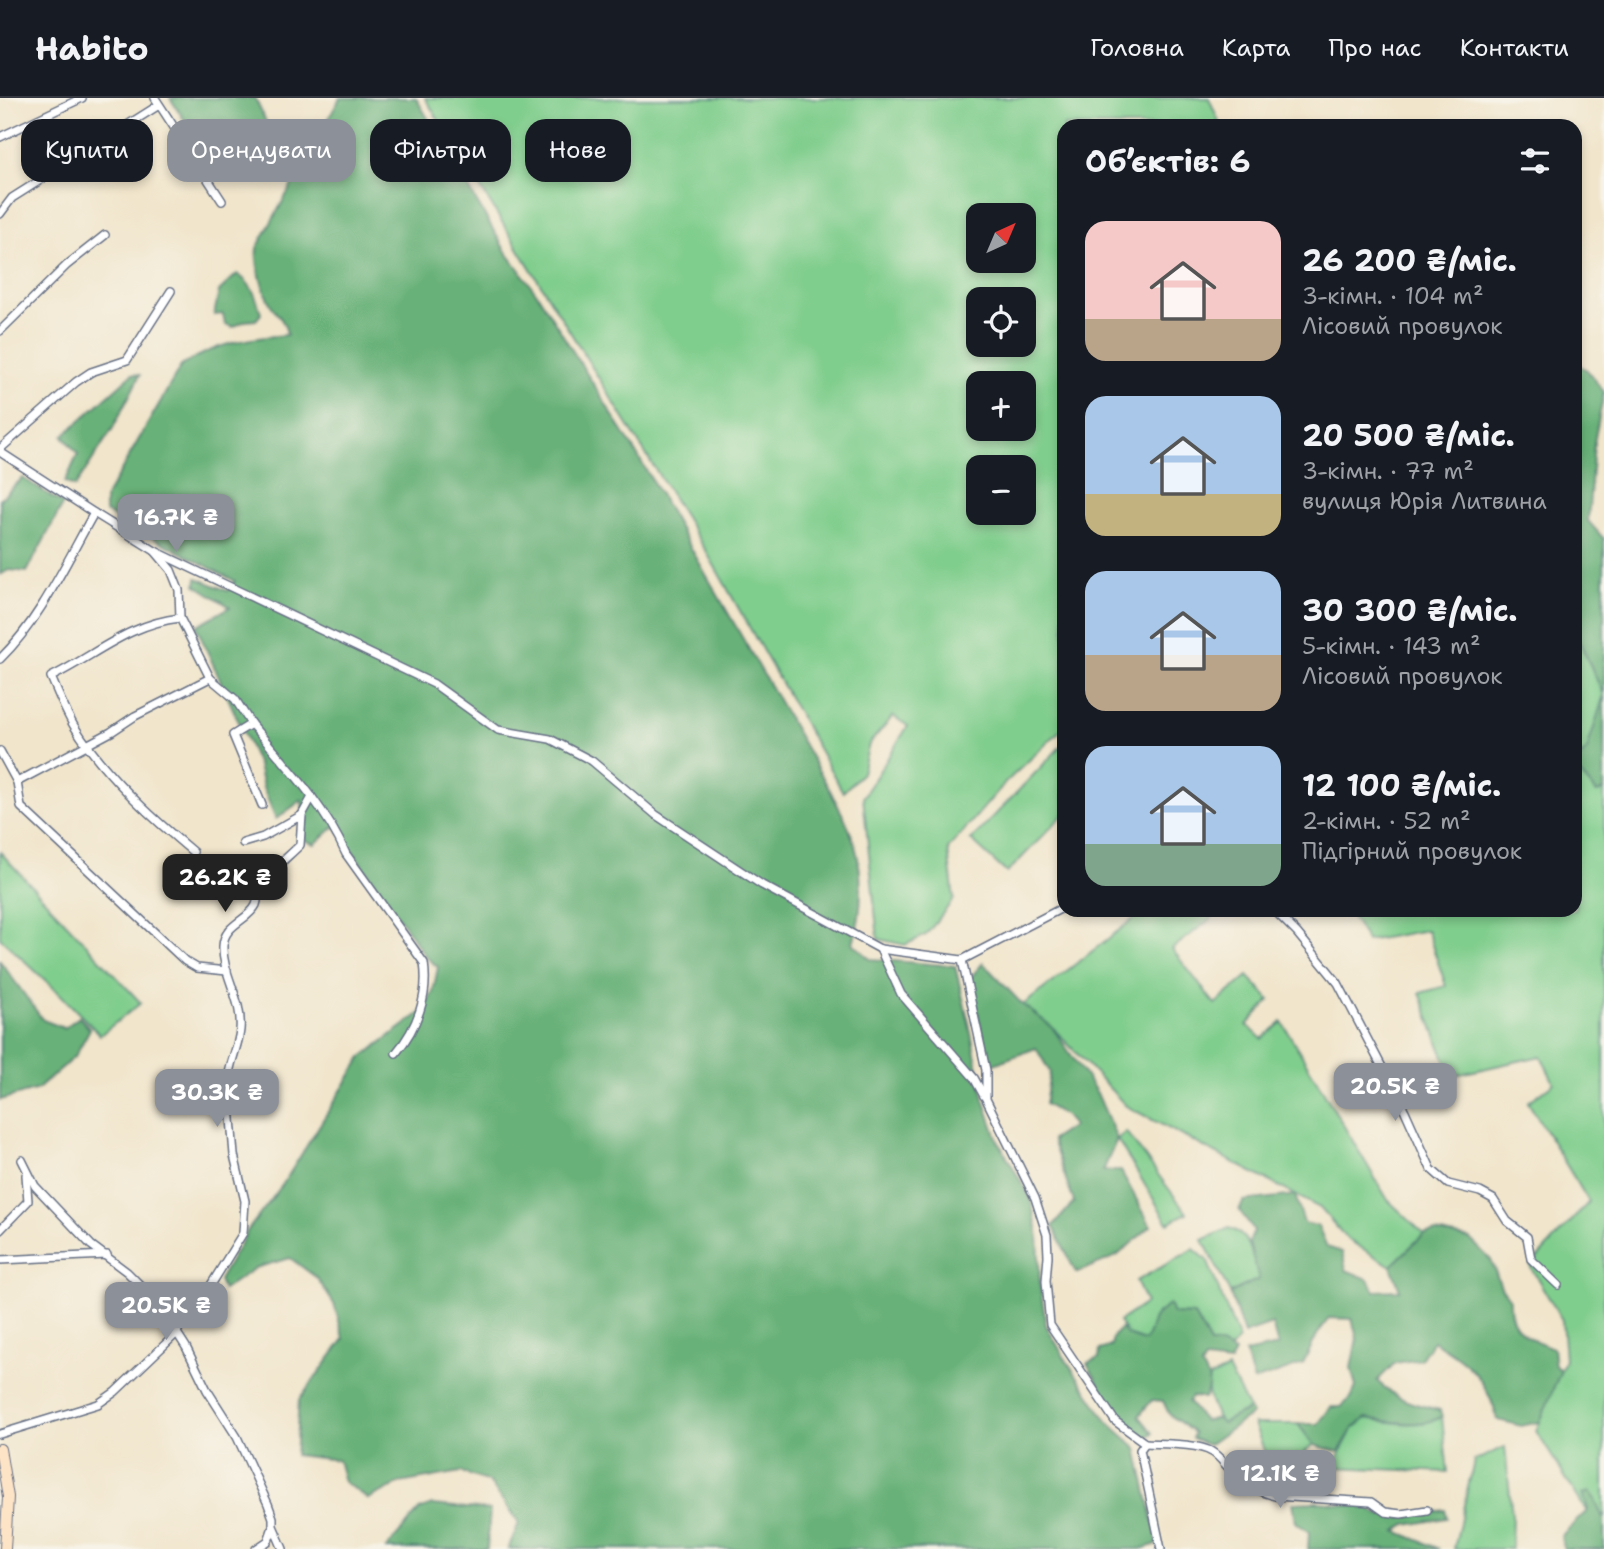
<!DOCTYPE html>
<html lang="uk">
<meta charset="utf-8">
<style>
:root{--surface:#171b24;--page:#242831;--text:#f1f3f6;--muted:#9ea1a6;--line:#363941;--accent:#8c9099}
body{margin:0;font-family:"Shantell Sans",sans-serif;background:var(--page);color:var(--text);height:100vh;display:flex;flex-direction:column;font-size:26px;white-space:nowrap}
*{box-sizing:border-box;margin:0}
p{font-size:23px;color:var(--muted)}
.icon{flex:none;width:38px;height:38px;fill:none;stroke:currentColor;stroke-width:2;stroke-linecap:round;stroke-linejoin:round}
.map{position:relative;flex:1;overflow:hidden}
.details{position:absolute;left:1057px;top:21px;width:525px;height:798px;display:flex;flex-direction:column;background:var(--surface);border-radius:21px;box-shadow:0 4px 10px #0003}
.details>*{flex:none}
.banner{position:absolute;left:21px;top:21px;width:665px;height:63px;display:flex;gap:14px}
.needle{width:46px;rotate:44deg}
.fabs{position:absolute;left:966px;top:105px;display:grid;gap:14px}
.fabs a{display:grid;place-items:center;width:70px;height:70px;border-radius:14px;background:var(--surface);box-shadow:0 4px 10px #0003;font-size:35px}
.price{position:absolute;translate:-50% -60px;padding:0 16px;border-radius:14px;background:var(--accent);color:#fff;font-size:23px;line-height:46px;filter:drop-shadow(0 2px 4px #0008)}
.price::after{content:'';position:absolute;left:50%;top:42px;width:21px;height:16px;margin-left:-10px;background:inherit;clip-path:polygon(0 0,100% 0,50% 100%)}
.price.current{background:#222;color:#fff}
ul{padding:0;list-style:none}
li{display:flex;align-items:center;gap:21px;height:175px;padding:0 28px}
li span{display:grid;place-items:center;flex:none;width:196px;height:140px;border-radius:21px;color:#555}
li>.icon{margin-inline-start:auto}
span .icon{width:84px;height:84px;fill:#fffc;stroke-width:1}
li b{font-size:30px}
h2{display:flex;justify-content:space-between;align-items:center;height:84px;padding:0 28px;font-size:30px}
.pill{padding:0 24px;border-radius:21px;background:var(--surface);box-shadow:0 4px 10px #0003;font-size:24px;line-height:63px}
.pill.current{background:var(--accent);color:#fff}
header{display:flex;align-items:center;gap:42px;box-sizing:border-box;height:98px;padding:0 35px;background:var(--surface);border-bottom:2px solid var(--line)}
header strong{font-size:33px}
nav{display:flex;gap:38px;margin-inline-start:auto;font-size:24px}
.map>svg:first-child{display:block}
</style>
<header>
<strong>Habito</strong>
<nav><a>Головна</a><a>Карта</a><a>Про нас</a><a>Контакти</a></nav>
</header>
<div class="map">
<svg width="1604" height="1451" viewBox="0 0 1604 1451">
<rect width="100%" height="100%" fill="#f7f3e8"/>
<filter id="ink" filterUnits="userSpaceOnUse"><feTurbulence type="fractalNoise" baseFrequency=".0143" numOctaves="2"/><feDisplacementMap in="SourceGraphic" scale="14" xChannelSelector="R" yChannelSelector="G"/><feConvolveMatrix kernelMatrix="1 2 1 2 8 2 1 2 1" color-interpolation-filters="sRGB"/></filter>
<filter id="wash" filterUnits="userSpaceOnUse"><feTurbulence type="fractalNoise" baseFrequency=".00686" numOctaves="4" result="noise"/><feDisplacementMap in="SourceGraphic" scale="28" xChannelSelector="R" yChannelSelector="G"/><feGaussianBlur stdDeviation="1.57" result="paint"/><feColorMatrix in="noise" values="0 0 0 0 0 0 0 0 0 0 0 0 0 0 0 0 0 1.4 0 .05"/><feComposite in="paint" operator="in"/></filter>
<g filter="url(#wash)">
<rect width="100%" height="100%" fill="#f1e5cb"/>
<!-- green -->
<g fill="#80ce8d" stroke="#4e7e76" stroke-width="2" fill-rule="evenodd">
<path d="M 425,0 L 1209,0 L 1221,28 L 1064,28 L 1064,629 L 1005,685 L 948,751 L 954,801 L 926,837 L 905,847 L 878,841 L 863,699 L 908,628 L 893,618 L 869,646 L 862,675 L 843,694 L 706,453 ZM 978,117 L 1024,117 L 1024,163 L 978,163 ZM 978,201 L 1024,201 L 1024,247 L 978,247 ZM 978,285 L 1024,285 L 1024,331 L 978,331 ZM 978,369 L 1024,369 L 1024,415 L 978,415 Z"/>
<path d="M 1575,534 L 1604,597 L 1587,653 L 1581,658 L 1575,652 Z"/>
<path d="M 1064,645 L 1064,716 L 1007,775 L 971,742 Z"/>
<path d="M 1575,670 L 1597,695 L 1604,692 L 1604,1451 L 1594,1425 L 1536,1333 L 1565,1262 L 1562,1222 L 1530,1168 L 1589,1104 L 1528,1004 L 1554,985 L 1541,958 L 1451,978 L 1420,895 L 1446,888 L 1427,832 L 1367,843 L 1348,812 L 1575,812 Z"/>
<path d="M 0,754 L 141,905 L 100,937 L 59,895 L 0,840 Z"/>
<path d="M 1145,812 L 1207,812 L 1213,819 L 1172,851 L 1215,906 L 1248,878 L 1270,902 L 1247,927 L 1262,941 L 1282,924 L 1388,1102 L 1424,1136 L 1391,1168 L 1347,1141 L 1320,1110 L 1126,1008 L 1052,929 L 1023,907 Z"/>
<path d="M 1126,1034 L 1187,1115 L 1168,1125 L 1117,1041 Z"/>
<path d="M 1229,1130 C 1252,1138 1253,1160 1259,1181 L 1230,1195 L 1203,1142 Z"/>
<path d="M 1194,1151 L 1207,1162 L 1239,1242 L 1230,1251 L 1210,1246 L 1194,1217 L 1157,1215 L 1148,1238 L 1144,1243 L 1127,1237 L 1119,1223 L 1146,1205 L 1136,1183 Z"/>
<path d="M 1228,1271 L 1249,1311 L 1222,1325 C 1212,1313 1205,1295 1209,1280 Z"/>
<path d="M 1442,1319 L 1448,1374 L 1333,1369 L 1352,1332 L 1366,1320 C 1391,1325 1418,1330 1442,1319 Z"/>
<path d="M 1254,1326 L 1298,1326 L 1314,1347 L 1306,1353 L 1300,1366 L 1265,1355 Z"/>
<path d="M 1505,1349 L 1512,1417 L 1511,1451 L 1454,1451 L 1474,1363 Z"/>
</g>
<!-- forest -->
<g fill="#68b178" stroke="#42706b" stroke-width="2">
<path d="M 170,0 L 255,0 L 269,30 L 260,48 L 194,37 Z"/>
<path d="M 340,0 L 416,0 L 505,152 L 538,197 L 638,358 L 831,694 C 837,707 845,719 850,733 C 864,766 864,811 853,845 L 870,861 L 955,868 L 969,925 L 984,1001 L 998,1043 L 1030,1099 L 1038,1133 L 1040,1187 L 1046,1227 L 1063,1257 L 1107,1323 L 1137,1350 L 1158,1446 L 1140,1451 L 508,1451 L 519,1425 L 489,1384 L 461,1374 L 400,1385 L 368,1401 L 344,1384 L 338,1362 L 295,1357 L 299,1302 L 344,1241 L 334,1206 L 317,1180 L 290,1160 L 255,1170 L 223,1192 L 219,1182 L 248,1132 L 283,1086 L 362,959 L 422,914 L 433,894 L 438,869 L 426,859 L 335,728 L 315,746 L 304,742 L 302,702 L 276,721 L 263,690 L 258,667 L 196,528 L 230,509 L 196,487 L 197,480 L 228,493 L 235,483 L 105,414 L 105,400 L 181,268 C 216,245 246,240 287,237 C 285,225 282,222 275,213 C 264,199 255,166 257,150 Z"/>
<path d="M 237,176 C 252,185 257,200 261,216 L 256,222 L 245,223 L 233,229 L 225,226 L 223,216 L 214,217 L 219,193 Z"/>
<path d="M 1575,265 L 1587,272 L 1604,294 L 1594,345 L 1588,423 L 1604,441 L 1604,692 L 1597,695 L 1575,670 L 1575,652 L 1581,658 L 1587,652 L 1604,597 L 1575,534 Z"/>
<path d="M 132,276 L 140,277 L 113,330 L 75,389 L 65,384 L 78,356 L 63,338 Z"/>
<path d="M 23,380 L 63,406 L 27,474 L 9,472 L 0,477 L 0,401 Z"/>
<path d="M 0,863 L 43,922 L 64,930 L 79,919 L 90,931 L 75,958 L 38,991 L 0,1002 Z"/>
<path d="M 983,865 L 1023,907 L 1052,929 L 1097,995 L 1117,1041 L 1103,1073 L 1121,1073 L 1151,1128 L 1117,1158 L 1076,1175 L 1053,1128 L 1074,1104 L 1052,1042 L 1073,1028 L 1065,1018 L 1045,1006 L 1050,974 L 1036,950 L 989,968 L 970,880 Z"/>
<path d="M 1295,1097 L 1304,1125 L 1318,1128 L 1327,1149 L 1342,1154 L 1346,1172 L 1368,1181 L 1375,1193 L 1400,1192 L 1391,1168 L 1424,1136 L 1436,1134 L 1470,1141 L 1491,1162 L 1501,1189 L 1510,1201 C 1508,1233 1528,1240 1553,1250 L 1555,1268 L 1561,1272 L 1540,1324 L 1521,1328 L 1498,1322 C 1485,1278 1471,1267 1433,1243 L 1421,1261 L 1395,1265 L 1377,1283 C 1399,1303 1412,1306 1440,1312 L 1442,1319 C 1418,1330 1392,1324 1366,1320 L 1352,1332 L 1339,1354 L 1314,1347 L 1298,1326 L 1318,1326 L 1331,1309 L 1341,1309 L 1351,1300 L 1356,1289 L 1351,1270 L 1357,1240 L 1352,1221 L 1329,1220 L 1317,1237 L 1303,1266 L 1254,1283 L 1245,1255 L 1278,1248 L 1272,1226 L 1244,1236 L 1230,1195 L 1259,1181 L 1249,1145 L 1254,1132 L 1239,1112 L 1244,1103 Z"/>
<path d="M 1169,1206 L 1173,1216 L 1194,1217 L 1210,1246 L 1220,1247 L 1235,1254 L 1230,1265 L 1205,1262 L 1201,1269 C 1211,1278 1210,1288 1204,1300 L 1192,1299 L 1188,1304 L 1204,1323 L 1218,1320 L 1222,1325 L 1249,1311 L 1252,1316 L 1208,1347 L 1192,1340 L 1194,1335 L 1169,1316 L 1163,1303 L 1152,1302 L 1139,1318 L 1153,1335 L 1146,1340 L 1115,1315 L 1087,1265 L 1099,1260 L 1100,1252 L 1111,1248 L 1113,1239 L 1121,1230 L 1127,1237 L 1144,1243 L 1148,1238 L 1154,1220 Z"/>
<path d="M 1591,1394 L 1604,1422 L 1604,1451 L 1564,1451 L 1561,1438 L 1588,1412 L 1583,1396 Z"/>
<path d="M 1318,1404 L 1368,1409 L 1378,1416 L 1402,1420 L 1445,1412 L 1447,1420 L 1407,1427 L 1396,1433 L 1440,1451 L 1308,1451 L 1309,1434 L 1296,1424 L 1293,1405 Z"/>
<path d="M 432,1407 L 490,1412 L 487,1451 L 386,1451 L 419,1412 Z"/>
</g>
</g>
<g filter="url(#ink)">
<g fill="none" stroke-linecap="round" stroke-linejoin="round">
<!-- street casing -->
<g stroke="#666f84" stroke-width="10">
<g id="street">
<path d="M 155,0 L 222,103"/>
<path d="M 0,39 L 82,0"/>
<path d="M 0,116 L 12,100 L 159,7"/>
<path d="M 0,233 L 67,167 L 105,137"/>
<path d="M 0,351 L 76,284 L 91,274 L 127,262 L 171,193"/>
<path d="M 0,354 L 94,415"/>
<path d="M 155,453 L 434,586 L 498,632 L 550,641 L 592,663 L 656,717 L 762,787 L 880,851 L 962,862"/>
<path d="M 180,520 C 128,526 96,557 51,579 C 58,595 65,613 74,628 C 104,676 150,718 193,754"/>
<path d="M 0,561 C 41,521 66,464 94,415 L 155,453 L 171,472 L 179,492 L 180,520 L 210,580 L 235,601 L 251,626 L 233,637 L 262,707"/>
<path d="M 210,580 L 135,618 L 111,634 L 17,684 L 21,709 L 185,863 L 197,870 L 227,873"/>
<path d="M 251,626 C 286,667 324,706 346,756 L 424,865 C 429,898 417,930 396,955"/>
<path d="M 0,653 L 17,684"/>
<path d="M 243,745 L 263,739 L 302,717"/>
<path d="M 1274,812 L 1297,835 L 1338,885 L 1405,1013 L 1431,1071 L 1448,1086 L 1480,1094 L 1493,1101 L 1507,1123 L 1527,1139 L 1531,1161 L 1558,1187"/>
<path d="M 880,851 L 901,896 L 974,980 L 984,998"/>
<path d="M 962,862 L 986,972 L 986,1001 L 1035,1100 L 1047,1137 L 1048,1158 L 1046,1183 L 1050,1227 L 1115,1323 L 1145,1345 L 1140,1352 L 1161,1451"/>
<path d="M 962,862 L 1064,809"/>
<path d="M 22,1062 L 35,1088 L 91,1147 L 127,1174 L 180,1227 L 177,1235 L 186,1249 L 207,1292 L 237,1339 L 268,1406 L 273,1420 L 273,1428 L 283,1451"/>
<path d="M 0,1132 L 28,1103 L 26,1077"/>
<path d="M 0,1162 L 107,1157"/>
<path d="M 180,1227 L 198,1208 L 243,1135 L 245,1103 L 234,1057 L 228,985 C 228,967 238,951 240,932 C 243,901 222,877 223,848 C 224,826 248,823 256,807 C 258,802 257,796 260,791 C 269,773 286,761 300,747 L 302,717 L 312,699"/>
<path d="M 0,1336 L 98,1306 L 115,1294 L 177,1235"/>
<path d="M 1145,1345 C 1162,1346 1198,1345 1212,1354 C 1219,1358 1225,1367 1232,1373 C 1244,1384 1259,1394 1275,1398 L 1371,1404 L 1385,1414 L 1401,1416 L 1427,1412"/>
<path d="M 256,1451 L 268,1443 L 273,1429"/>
</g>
</g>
<!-- secondary casing -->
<g stroke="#666f84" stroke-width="12">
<path id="secondary" d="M 0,1351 L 8,1399 L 5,1451"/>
</g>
<!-- street -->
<use href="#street" stroke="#fff" stroke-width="7"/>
<!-- secondary -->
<use href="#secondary" stroke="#fee4c6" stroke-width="10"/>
</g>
</g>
</svg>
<div class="fabs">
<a><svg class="needle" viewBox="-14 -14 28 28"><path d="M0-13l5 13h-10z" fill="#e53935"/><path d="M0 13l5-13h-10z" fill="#9ea1a6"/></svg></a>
<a><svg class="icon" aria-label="locate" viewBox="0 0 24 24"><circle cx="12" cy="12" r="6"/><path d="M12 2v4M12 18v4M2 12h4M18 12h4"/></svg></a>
<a>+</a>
<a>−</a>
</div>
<b class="price" style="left:176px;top:456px">16.7K ₴</b>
<b class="price current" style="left:225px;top:816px">26.2K ₴</b>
<b class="price" style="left:1395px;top:1025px">20.5K ₴</b>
<b class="price" style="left:217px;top:1031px">30.3K ₴</b>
<b class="price" style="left:166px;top:1244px">20.5K ₴</b>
<b class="price" style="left:1280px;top:1412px">12.1K ₴</b>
<div class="banner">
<a class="pill">Купити</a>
<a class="pill current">Орендувати</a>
<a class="pill">Фільтри</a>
<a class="pill">Нове</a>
</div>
<section class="details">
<h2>Об’єктів: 6<svg class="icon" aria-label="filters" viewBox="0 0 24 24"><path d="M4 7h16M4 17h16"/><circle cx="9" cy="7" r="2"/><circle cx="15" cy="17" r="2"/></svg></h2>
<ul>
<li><span style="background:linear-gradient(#f6c9c9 70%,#b9a48a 0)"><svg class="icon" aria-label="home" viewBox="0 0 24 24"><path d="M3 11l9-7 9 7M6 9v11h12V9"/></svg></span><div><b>26 200 ₴/міс.</b><p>3-кімн. · 104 m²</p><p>Лісовий провулок</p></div></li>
<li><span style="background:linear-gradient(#a9c7e8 70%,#c2b280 0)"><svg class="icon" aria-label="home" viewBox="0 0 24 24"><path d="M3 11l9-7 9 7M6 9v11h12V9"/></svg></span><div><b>20 500 ₴/міс.</b><p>3-кімн. · 77 m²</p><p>вулиця Юрія Литвина</p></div></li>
<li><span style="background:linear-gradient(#a9c7e8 60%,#b9a48a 0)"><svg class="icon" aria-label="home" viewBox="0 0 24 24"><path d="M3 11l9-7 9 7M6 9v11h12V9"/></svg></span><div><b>30 300 ₴/міс.</b><p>5-кімн. · 143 m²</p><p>Лісовий провулок</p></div></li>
<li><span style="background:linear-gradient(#a9c7e8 70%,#7fa58c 0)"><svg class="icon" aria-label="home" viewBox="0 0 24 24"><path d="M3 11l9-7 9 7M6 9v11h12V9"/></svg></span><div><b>12 100 ₴/міс.</b><p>2-кімн. · 52 m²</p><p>Підгірний провулок</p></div></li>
</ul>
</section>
</div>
